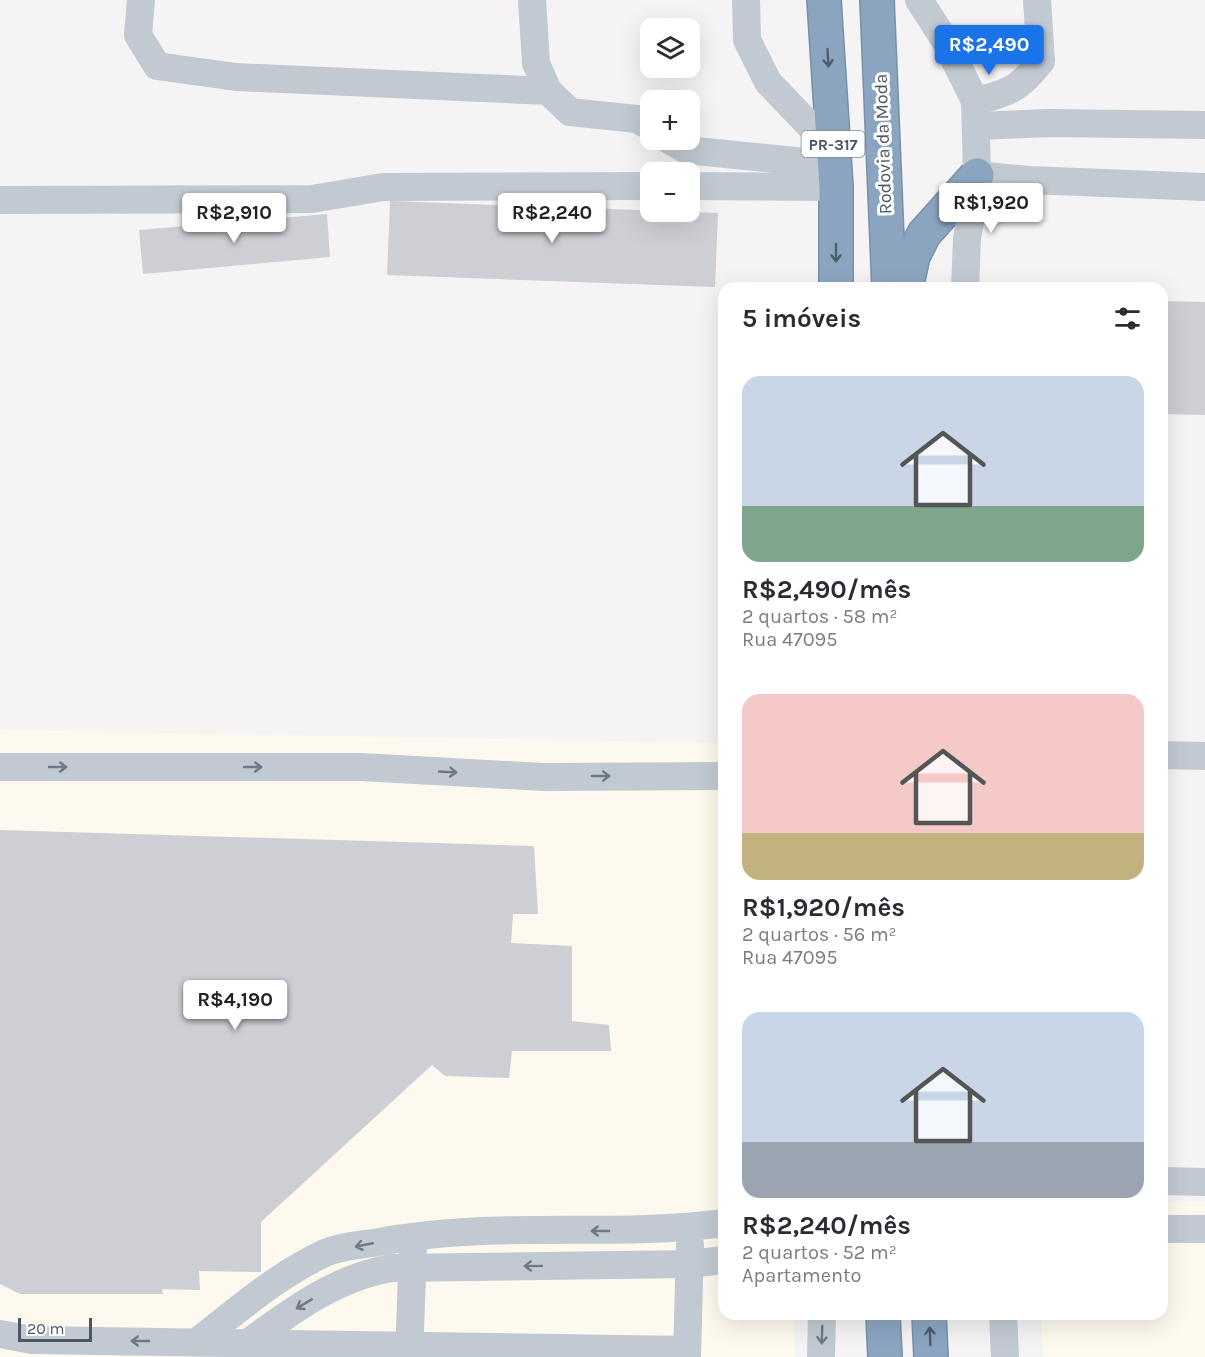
<!DOCTYPE html>
<html lang="pt">
<meta charset="utf-8">
<style>
:root{--surface:#fff;--page:#f2f2f3;--text:#2b2b33;--muted:#7c7c81;--accent:#1a73e8}
body{margin:0;font-family:Karla,sans-serif;background:var(--page);color:var(--text);height:100vh;display:flex;flex-direction:column;font-size:22px;white-space:nowrap}
*{box-sizing:border-box;margin:0}
p{font-size:20px;color:var(--muted)}
.icon{flex:none;width:33px;height:33px;fill:none;stroke:currentColor;stroke-width:2;stroke-linecap:round;stroke-linejoin:round}
.map{position:relative;flex:1;overflow:hidden}
.panel{position:absolute;left:718px;top:282px;width:450px;height:1038px;display:flex;flex-direction:column;background:var(--surface);border-radius:18px;box-shadow:0 6px 24px #0002}
.panel>*{flex:none}
.controls{position:absolute;left:640px;top:18px;display:grid;gap:12px}
.controls a{display:grid;place-items:center;width:60px;height:60px;border-radius:12px;background:var(--surface);box-shadow:0 6px 24px #0002;font-size:30px}
.scale{position:absolute;left:18px;bottom:15px;width:74px;box-sizing:border-box;padding-left:6px;border:3px solid #4a5661;border-top:0;font-size:16px;line-height:21px;white-space:nowrap;color:#4a5661;-webkit-text-stroke:4px #fff;paint-order:stroke}
.price{position:absolute;translate:-50% -51px;padding:0 14px;border-radius:6px;background:#fff;color:#222;font-size:20px;line-height:39px;filter:drop-shadow(0 2px 3px #0008)}
.price::after{content:'';position:absolute;left:50%;top:36px;width:18px;height:14px;margin-left:-9px;background:inherit;clip-path:polygon(0 0,100% 0,50% 100%)}
.price.active{background:var(--accent);color:#fff}
ul{padding:0;list-style:none}
li{display:grid;align-content:center;gap:12px;height:318px;padding:0 24px}
li span{display:grid;place-items:center;height:186px;border-radius:18px;color:#555}
li>.icon{margin-inline-start:auto}
span .icon{width:108px;height:108px;fill:#fffc;stroke-width:1}
li b{font-size:26px}
h2{display:flex;justify-content:space-between;align-items:center;height:72px;padding:0 24px;font-size:26px}
.map>svg:first-child{display:block}
</style>
<div class="map">
<svg width="1205" height="1357" viewBox="0 0 1205 1357">
<rect width="100%" height="100%" fill="#f5f3f3"/>
<!-- commercial -->
<g fill="#fdf9ef">
<path d="M 0,730 L 724,743 L 724,1314 L 794,1314 L 795,1357 L 0,1357 Z"/>
<path d="M 1163,1202 L 1205,1202 L 1205,1357 L 1043,1357 L 1041,1314 L 1162,1314 Z"/>
</g>
<!-- building -->
<g fill="#cdcfd5">
<path d="M 390,201 L 718,213 L 715,287 L 387,275 Z"/>
<path d="M 327,214 L 330,257 L 143,274 L 139,230 Z"/>
<path d="M 1162,301 L 1205,302 L 1205,415 L 1162,414 Z"/>
<path d="M 0,830 L 534,846 L 538,914 L 513,914 L 511,943 L 572,946 L 572,1021 L 609,1025 L 611,1051 L 512,1051 L 509,1078 L 445,1076 L 432,1065 L 261,1222 L 261,1272 L 199,1271 L 200,1290 L 162,1289 L 163,1294 L 20,1294 L 0,1284 Z"/>
</g>
<g fill="none" stroke-linecap="round" stroke-linejoin="round">
<!-- highway casing -->
<g stroke="#7690ad" stroke-width="36">
<g id="highway">
<path d="M 824,0 L 836,187 L 836,288"/>
<path d="M 877,0 L 889,288"/>
<path d="M 906,288 L 913,256 L 924,234 L 977,175"/>
<path d="M 883,1314 L 885,1357"/>
<path d="M 929,1314 L 931,1357"/>
</g>
</g>
<!-- minor -->
<g stroke="#c1cad2" stroke-width="28">
<path d="M 141,0 L 138,35 L 157,66 L 236,77 L 548,91"/>
<path d="M 532,0 L 536,63 L 548,91 L 570,112 L 637,119 L 651,127"/>
<path d="M 746,0 L 747,40 L 768,82 L 833,150"/>
<path d="M 919,0 L 946,42 L 975,101 L 977,175 L 967,239 L 965,288"/>
<path d="M 975,101 C 1009,93 1019,89 1041,61 L 1037,0"/>
<path d="M 977,126 L 1049,123 L 1205,125"/>
<path d="M 669,140 L 686,150 L 835,165"/>
<path d="M 977,175 L 1029,180 L 1205,187"/>
<path d="M 690,186 L 836,187"/>
<path d="M 0,200 L 312,199 L 383,187 L 651,186"/>
<path d="M 1162,755 L 1205,756"/>
<path d="M 0,767 L 361,767 L 543,777 L 724,776"/>
<path d="M 1162,1181 L 1205,1182"/>
<path d="M 1162,1229 L 1205,1229"/>
<path d="M 1003,1314 L 1005,1357"/>
<path d="M 0,1334 L 32,1340 L 687,1350"/>
<path d="M 198,1341 C 239,1309 278,1275 325,1253 C 341,1246 362,1245 379,1242 C 493,1220 610,1238 724,1223"/>
<path d="M 249,1342 C 293,1310 337,1277 392,1268 L 689,1264 L 724,1260"/>
<path d="M 409,1357 L 413,1248"/>
<path d="M 687,1357 L 690,1245"/>
<path d="M 821,1357 L 822,1314"/>
</g>
<!-- highway -->
<use href="#highway" stroke="#8ba5c1" stroke-width="33"/>
</g>
<!-- one-way arrows -->
<defs><path id="oneway-shaft" d="M-6 0H5M1.5-3L5.5 0L1.5 3" fill="none" stroke-width="1.6" stroke-linecap="round" stroke-linejoin="round" transform="scale(1.5)"/></defs>
<g stroke="#505e6b">
<use href="#oneway-shaft" transform="translate(828 58) rotate(87)"/>
<use href="#oneway-shaft" transform="translate(836 253) rotate(90)"/>
<use href="#oneway-shaft" transform="translate(930 1336) rotate(-92)"/>
</g>
<g stroke="#6e7983">
<use href="#oneway-shaft" transform="translate(58 767)"/>
<use href="#oneway-shaft" transform="translate(253 767)"/>
<use href="#oneway-shaft" transform="translate(448 772) rotate(3)"/>
<use href="#oneway-shaft" transform="translate(601 776)"/>
<use href="#oneway-shaft" transform="translate(600 1231) rotate(-180)"/>
<use href="#oneway-shaft" transform="translate(364 1245) rotate(169)"/>
<use href="#oneway-shaft" transform="translate(533 1266) rotate(179)"/>
<use href="#oneway-shaft" transform="translate(304 1304) rotate(149)"/>
<use href="#oneway-shaft" transform="translate(822 1335) rotate(92)"/>
<use href="#oneway-shaft" transform="translate(140 1341) rotate(-180)"/>
</g>
<g text-anchor="middle" stroke-width="6" stroke-linejoin="round" paint-order="stroke">
<!-- shield labels -->
<rect fill="#fff" stroke="#808990" stroke-width="1.5" x="801.5" y="131" width="63" height="26" rx="4.5"/>
<g font-size="16" font-weight="bold" fill="#4a5661">
<text x="833" y="150">PR-317</text>
</g>
<!-- street labels -->
<g font-size="18" fill="#4a5661" stroke="#fff">
<text transform="translate(883 144) rotate(-92)" y="6">Rodovia da Moda</text>
</g>
</g>
</svg>
<div class="controls">
<a><svg class="icon" aria-label="layers" viewBox="0 0 24 24"><path d="M12 4l9 5-9 5-9-5zM3 14l9 5 9-5"/></svg></a>
<a>+</a>
<a>−</a>
</div>
<div class="scale">20 m</div>
<b class="price active" style="left:989px;top:76px">R$2,490</b>
<b class="price" style="left:991px;top:234px">R$1,920</b>
<b class="price" style="left:234px;top:244px">R$2,910</b>
<b class="price" style="left:552px;top:244px">R$2,240</b>
<b class="price" style="left:235px;top:1031px">R$4,190</b>
<section class="panel">
<h2>5 imóveis<svg class="icon" aria-label="filters" viewBox="0 0 24 24"><path d="M4 7h16M4 17h16"/><circle cx="9" cy="7" r="2"/><circle cx="15" cy="17" r="2"/></svg></h2>
<ul>
<li><span style="background:linear-gradient(#c9d6e8 70%,#7fa58c 0)"><svg class="icon" aria-label="home" viewBox="0 0 24 24"><path d="M3 11l9-7 9 7M6 9v11h12V9"/></svg></span><div><b>R$2,490/mês</b><p>2 quartos · 58 m²</p><p>Rua 47095</p></div></li>
<li><span style="background:linear-gradient(#f6c9c9 75%,#c2b280 0)"><svg class="icon" aria-label="home" viewBox="0 0 24 24"><path d="M3 11l9-7 9 7M6 9v11h12V9"/></svg></span><div><b>R$1,920/mês</b><p>2 quartos · 56 m²</p><p>Rua 47095</p></div></li>
<li><span style="background:linear-gradient(#c9d6e8 70%,#9aa5b1 0)"><svg class="icon" aria-label="home" viewBox="0 0 24 24"><path d="M3 11l9-7 9 7M6 9v11h12V9"/></svg></span><div><b>R$2,240/mês</b><p>2 quartos · 52 m²</p><p>Apartamento</p></div></li>
</ul>
</section>
</div>
